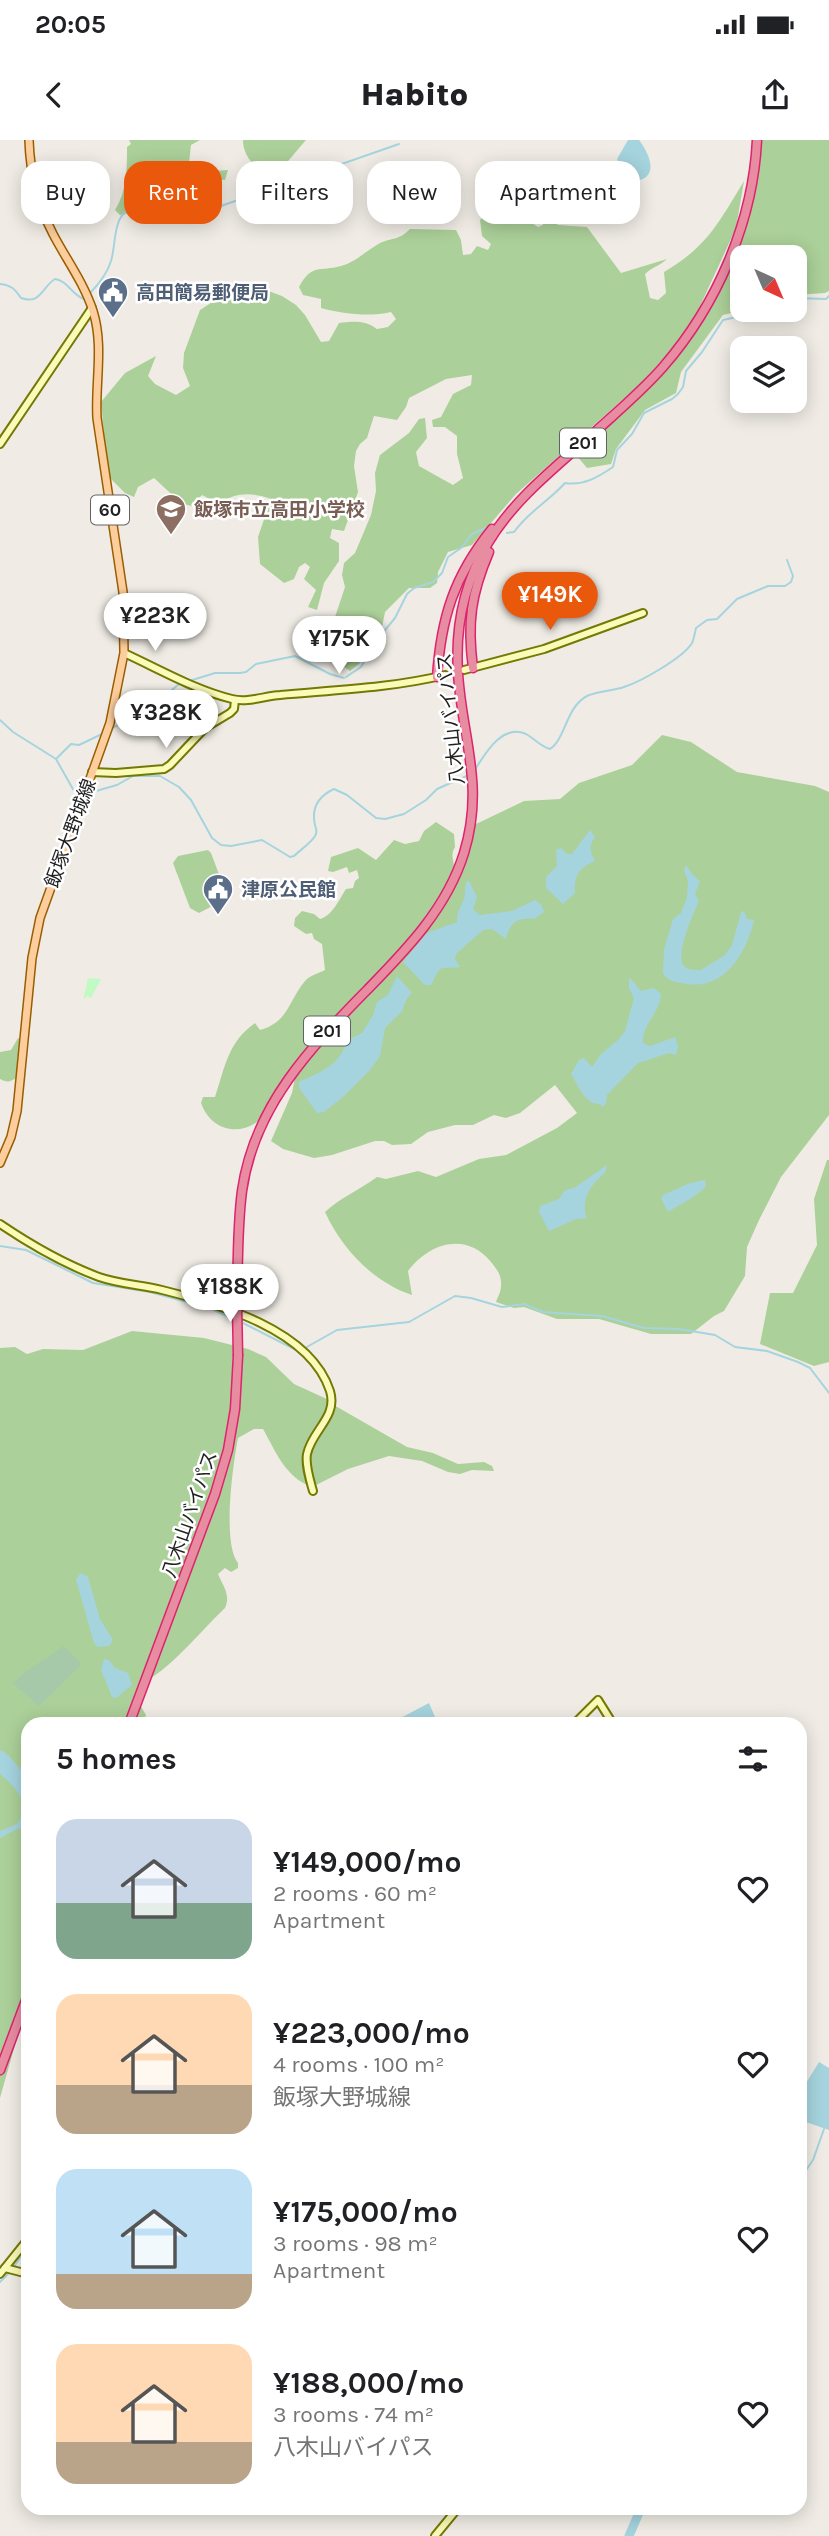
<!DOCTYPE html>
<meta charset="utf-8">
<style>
:root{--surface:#fff;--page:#f2f2f2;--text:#202124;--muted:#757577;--accent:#ea580c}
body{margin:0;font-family:Karla,"Noto Sans JP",sans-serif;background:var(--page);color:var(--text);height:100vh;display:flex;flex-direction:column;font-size:26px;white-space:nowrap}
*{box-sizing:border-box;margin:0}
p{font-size:23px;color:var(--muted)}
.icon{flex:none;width:38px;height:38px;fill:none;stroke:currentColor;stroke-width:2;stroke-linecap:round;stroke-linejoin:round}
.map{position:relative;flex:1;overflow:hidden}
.sheet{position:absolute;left:21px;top:1577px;width:786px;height:798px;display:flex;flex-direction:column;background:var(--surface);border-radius:21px;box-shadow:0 4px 18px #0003}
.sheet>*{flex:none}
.guide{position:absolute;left:21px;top:21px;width:788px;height:63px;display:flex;gap:14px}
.needle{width:46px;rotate:136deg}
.fabs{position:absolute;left:730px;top:105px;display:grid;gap:14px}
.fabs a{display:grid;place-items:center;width:77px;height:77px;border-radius:14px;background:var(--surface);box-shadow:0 4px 18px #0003;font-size:35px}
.price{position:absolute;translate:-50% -60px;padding:0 16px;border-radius:24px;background:#fff;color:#222;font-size:23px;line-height:46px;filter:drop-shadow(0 2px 4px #0008)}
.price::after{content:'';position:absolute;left:50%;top:42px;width:21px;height:16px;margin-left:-10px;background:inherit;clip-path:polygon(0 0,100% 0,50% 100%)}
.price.selected{background:var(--accent);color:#fff}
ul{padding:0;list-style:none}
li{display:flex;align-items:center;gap:21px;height:175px;padding:0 35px}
li span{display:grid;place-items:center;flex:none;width:196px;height:140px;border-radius:21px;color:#555}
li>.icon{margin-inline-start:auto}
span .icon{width:84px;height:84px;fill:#fffc;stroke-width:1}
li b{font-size:30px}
h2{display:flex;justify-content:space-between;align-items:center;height:84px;padding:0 35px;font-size:30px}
.pill{padding:0 24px;border-radius:21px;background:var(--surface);box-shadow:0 4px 18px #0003;font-size:24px;line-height:63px}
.pill.selected{background:var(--accent);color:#fff}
.status{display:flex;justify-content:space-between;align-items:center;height:49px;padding:0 35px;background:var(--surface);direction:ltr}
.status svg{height:19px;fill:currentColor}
header{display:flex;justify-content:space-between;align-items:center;height:91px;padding:0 35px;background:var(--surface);font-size:32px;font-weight:800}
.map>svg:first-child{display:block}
</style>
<div class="status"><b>20:05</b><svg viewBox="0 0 49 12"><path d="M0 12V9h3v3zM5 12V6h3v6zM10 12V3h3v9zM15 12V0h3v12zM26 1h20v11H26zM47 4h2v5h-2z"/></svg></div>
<header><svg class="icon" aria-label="back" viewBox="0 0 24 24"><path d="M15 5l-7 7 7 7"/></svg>Habito<svg class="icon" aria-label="share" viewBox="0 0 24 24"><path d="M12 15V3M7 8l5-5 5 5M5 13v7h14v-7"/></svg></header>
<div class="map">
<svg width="829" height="2396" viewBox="0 0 829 2396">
<rect width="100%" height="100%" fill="#f0ece5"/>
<!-- forest -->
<g fill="#acd099">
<path d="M 129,0 L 200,0 L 191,5 L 189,23 L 197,32 L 228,30 L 225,40 L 178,37 L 159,52 L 148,70 L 120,75 L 115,70 C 127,51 127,30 127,7 L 131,4 Z"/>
<path d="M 243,0 L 306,0 L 283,27 L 267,33 C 253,27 243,15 243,0 Z"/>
<path d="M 762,0 L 829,0 L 829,151 L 825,153 L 795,155 L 794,117 L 742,117 L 744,170 L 723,175 L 681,232 L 676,253 L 645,270 L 616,309 L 611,324 L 587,328 L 577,316 L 675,220 L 710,170 L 741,97 L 755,53 Z"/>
<path d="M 744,41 L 736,88 L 695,177 L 667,215 L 638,246 L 516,354 L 472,405 L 448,412 L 438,432 L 437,443 L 430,448 L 409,448 L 385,472 L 382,487 L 369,499 L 360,523 L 350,531 L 340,524 L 334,516 L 346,516 L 346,504 L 331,508 L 330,492 L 345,447 L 342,435 L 344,423 L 355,413 L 371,375 L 376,351 L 375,333 L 380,315 L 409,293 L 419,279 L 425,278 L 427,298 L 416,312 L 419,326 L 453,345 L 463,338 L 457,314 L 457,296 L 445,287 L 433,287 L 432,280 L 441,277 L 453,254 L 471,245 L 472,235 L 446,239 L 409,258 L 406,267 L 397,280 L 374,276 L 367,298 L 360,304 L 356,311 L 354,326 L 358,352 L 344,391 L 332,389 L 330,398 L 339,403 L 339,421 L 324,443 L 317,470 L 308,467 L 316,450 L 304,439 L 310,427 L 305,423 L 299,427 L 294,439 L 284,443 L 260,424 L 258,397 L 271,359 C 252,352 235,352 219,364 L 202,355 L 191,366 L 181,363 L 154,338 L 138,347 L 134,357 L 125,353 L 108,336 L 101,262 L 125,233 L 156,216 L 148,236 L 155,244 L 176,255 L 190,246 L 183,228 L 184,213 L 200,170 L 214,161 L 222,160 L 244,145 L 255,146 L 282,156 L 296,165 L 305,175 L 321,202 L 329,201 L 339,183 C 352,181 366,180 377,189 L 388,187 L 396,179 L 391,172 C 369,177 344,174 321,168 L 321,159 L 303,155 L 299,147 C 312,123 319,132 341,126 C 356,122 367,110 380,103 C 394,97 398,101 410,89 L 456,90 L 461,100 L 463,115 L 471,114 L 477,106 L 488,110 L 491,104 L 482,96 L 480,80 L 487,73 L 495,78 L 520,71 L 523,77 L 538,87 L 543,85 L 541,57 L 544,50 L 549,50 L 552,80 L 558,85 L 587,87 L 621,133 L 667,119 C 660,126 652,127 645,134 L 650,158 L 658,160 L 666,153 L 664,132 C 707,107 719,82 744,41 Z"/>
<path d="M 662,595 L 691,602 L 737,632 L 815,646 L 829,652 L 829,975 L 781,1037 L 759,1080 L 747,1107 L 745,1136 L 724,1171 L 714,1176 L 691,1194 L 651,1194 L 599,1179 L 557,1179 L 524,1167 L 514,1168 L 496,1162 C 498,1157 501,1151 501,1146 C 502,1136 497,1129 491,1122 C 466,1091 429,1103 408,1131 L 412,1155 C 373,1142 342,1109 325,1072 C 341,1057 360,1050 377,1037 L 386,1039 L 418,1031 L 436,1037 L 479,1019 L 506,1015 L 557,988 L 577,973 L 555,945 L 520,973 L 506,978 L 494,975 L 473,985 L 455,985 L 428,992 L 411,1004 L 392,1005 L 384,1001 L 375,1001 L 332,1015 L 314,1018 L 283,1009 L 271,1001 L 292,953 L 296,933 L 430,786 C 453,755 467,723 474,685 L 524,661 L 560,659 L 579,643 L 632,625 Z"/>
<path d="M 436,682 L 454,694 L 455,707 C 450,715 454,720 454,728 C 454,738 443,755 437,764 C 425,785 404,800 391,821 C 355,857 314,893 285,936 C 279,946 264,978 257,982 C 235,997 210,988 201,963 L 203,957 L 215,957 C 225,927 228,902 255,883 L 260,890 C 289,882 288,861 305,841 C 309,836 319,833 325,830 L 322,804 L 314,799 L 312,793 L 306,794 L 294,786 L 295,778 L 302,771 L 314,774 L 320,779 C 332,776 339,760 346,749 L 353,748 L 355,741 L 359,738 L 357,730 L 349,733 L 347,727 L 333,732 L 328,731 L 331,717 L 358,708 L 376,720 L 394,700 L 405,704 L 419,701 L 424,691 Z"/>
<path d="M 208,710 L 211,713 L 226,753 L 222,761 L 199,773 L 190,768 L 173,723 L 178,716 Z"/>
<path d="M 18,898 L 20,899 L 17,937 C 11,942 7,943 0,939 L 0,912 L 11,910 Z"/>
<path d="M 827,1020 L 829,1020 L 829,1222 L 814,1226 L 760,1204 L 770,1153 L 793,1153 L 817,1105 L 814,1059 Z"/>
<path d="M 132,1191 L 204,1198 L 248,1209 L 266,1217 L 294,1244 L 329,1260 L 332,1264 L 407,1307 L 433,1313 L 458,1324 L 484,1322 L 492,1326 L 494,1331 L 472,1330 L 460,1334 L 448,1332 L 422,1321 L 389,1316 L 348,1329 L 312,1347 C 285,1337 276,1312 263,1289 L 254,1289 L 238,1298 C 233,1324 222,1403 238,1423 L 238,1428 L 231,1432 L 225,1428 L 218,1434 C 223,1446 231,1455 225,1468 C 204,1487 165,1536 140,1543 L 134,1555 L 146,1575 L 144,1584 L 28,1584 L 28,1875 L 19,1891 L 0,1958 L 0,1208 L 15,1207 L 27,1214 L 43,1209 L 83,1210 Z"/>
</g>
<!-- cemetery -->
<path fill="#a6c9a9" d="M 64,1506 L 82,1524 L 39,1566 L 13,1543 C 29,1528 46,1519 64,1506 Z"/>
<!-- park -->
<path fill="#c2fac3" d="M 88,838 L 101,839 L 91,858 L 87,856 L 83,860 Z"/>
<!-- water -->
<g fill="#a5d4de">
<path d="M 628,0 L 639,0 C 652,17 660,42 629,41 L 624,36 L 617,19 Z"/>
<path d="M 590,690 L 595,697 C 588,707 590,711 595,721 C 579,728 574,735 575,753 L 563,764 L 546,748 L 546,737 L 557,726 L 556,710 L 561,708 L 567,714 L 572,714 Z"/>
<path d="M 686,725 L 692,734 L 700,741 L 695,754 L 699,761 C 694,773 673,817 685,827 C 688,830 697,830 701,830 L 725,815 L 732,805 L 741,772 L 744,771 L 747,779 L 754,780 C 747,811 726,850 687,844 C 677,842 669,843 663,833 L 664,810 L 673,779 L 681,773 L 687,757 L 688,741 L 684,730 Z"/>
<path d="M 467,741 L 469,741 L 477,757 L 473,769 L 480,775 L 512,771 L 535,760 L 541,764 L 544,772 L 534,779 C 516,777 510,783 506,799 L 492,789 L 483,790 L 456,814 L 455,819 L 460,827 C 437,830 443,822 431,845 L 425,845 L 403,822 L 427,793 L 457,782 C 457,770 460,769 464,759 C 466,753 464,747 467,741 Z"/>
<path d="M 397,836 L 412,853 L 407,858 L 402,871 L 385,888 L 380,916 L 370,930 L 343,957 L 324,972 L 317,973 L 299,948 L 299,942 C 318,933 342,925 346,901 L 362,893 L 373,875 L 377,862 L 388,855 Z"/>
<path d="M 629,837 L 641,851 L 654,848 L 661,854 C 660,873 642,884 643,903 L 650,906 L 675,897 L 678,906 L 676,915 L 669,913 L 638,923 L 607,955 L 606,964 L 602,967 L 600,964 C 585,965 578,945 571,934 L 579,920 L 584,918 L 592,927 L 601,914 L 618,900 L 625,891 L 634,858 L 629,848 Z"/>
<path d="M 607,1025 L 605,1033 C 591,1044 580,1060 587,1078 L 576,1079 L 549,1091 L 539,1072 L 540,1066 L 559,1059 L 565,1050 L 574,1048 Z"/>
<path d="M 705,1040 L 706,1046 C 697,1057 680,1064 668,1072 L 661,1058 L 663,1055 L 690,1043 Z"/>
<path d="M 80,1433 L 88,1437 L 100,1479 L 113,1500 L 109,1506 L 98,1507 L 94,1503 L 76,1440 Z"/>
<path d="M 104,1519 L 109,1520 L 115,1528 L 128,1533 L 132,1545 L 116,1558 L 112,1557 L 101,1530 Z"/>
<path d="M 429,1563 L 438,1584 L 393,1584 L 393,1582 Z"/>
<path d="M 0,1610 C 13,1615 16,1629 28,1635 L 28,1687 L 17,1689 L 0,1698 L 0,1691 L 17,1684 L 26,1671 C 23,1656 12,1644 0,1634 Z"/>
<path d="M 819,1922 L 829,1928 L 829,1990 L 800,1980 L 800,1953 Z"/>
</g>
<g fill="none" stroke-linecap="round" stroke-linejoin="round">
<!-- stream -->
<g stroke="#a5d4de" stroke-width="2">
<path d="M 0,144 C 11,145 15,149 21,158 C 41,165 42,147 55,139 C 68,141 72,155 84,159 L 86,157"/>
<path d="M 90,153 C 99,144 107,134 111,121 C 117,103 111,70 137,68 C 154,66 174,74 191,77 C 201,75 207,68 218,67 L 399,4"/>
<path d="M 794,158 L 826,159 L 829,156"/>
<path d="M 507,393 L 514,392 C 528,372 550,360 565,343 C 584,346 598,337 613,327 L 617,310 L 632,294 L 644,273 L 672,259 L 678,254 L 683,247 L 686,231 L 702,212 L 723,180 L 741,176 L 751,170"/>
<path d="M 346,537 L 361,527 L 376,501 L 395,478 L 407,454 L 414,448 L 433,442 L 442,433 L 448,417 L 461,408 L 472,394 L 490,386"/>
<path d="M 189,541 L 215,533 L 240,533 L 246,532 L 256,524 L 295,516 L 330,534 L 344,538"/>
<path d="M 0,580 L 13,592 L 56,619 L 74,651 L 83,652"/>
<path d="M 110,589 L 148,571 L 180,543"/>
<path d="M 57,618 L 71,604 L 79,605 L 102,594"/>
<path d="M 474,631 C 484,616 501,583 526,594 C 535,599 540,606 550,609 C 566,598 566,567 587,556 C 598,551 612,551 624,547 C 640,542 683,518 692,503 C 694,499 695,492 696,488 L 707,480 L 717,479 L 737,459 L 768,446 L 785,446 L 791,442 L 793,436 L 787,420"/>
<path d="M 89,653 L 117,645 L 133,636 L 160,636 L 179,647 L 191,660 L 212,698 L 221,705 L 231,706 L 262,700 L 290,717 L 294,716 C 300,710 311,703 315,696 C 318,691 316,690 315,685 C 311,668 319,656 334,649 L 347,655 L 376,678 L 385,679 L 404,674 L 426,660 L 437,649 L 469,635"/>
<path d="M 0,1106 L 26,1110 L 93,1143 L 150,1152 L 209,1168 L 234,1179"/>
<path d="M 239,1181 L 296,1210"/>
<path d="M 305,1208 L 337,1190 L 409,1182 L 455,1156 L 471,1158 L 502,1167 L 524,1164 L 543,1172 L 602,1176 L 644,1188 L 679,1189 L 715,1195 L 735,1207 L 767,1211 L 798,1222 L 810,1228 L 829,1253"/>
<path d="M 28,2039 L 24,2038 L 24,2054 L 28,2060"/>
<path d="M 800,2039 L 813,2020 L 824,1989"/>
<path d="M 13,2128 L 28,2106"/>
<path d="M 0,2142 L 10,2132"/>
</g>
<!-- river -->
<path stroke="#a5d4de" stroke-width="9" d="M 629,2396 L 641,2368"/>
<!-- secondary casing -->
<g stroke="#737903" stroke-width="10">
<g id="secondary">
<path d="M 0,304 L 92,168"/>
<path d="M 124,513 C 159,529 195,550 232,559 C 248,563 264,556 280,555 C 335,550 391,548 445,535"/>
<path d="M 464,530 L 544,509 L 643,473"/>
<path d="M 92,632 L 116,633 L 164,629 L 170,625 L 205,588 L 230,573 L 234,569 L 235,560"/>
<path d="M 0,1084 C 31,1105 64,1124 99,1137 C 119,1144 141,1145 162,1150 C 218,1164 310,1189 330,1251 C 338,1277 312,1290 307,1314 C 305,1325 310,1340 313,1351"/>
<path d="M 574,1584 L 598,1560 L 613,1584"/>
<path d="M 5,2128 L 28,2134"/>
<path d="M 0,2134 L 28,2099"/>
<path d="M 435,2396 L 458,2368"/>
</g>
</g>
<!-- primary casing -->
<g stroke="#9a5e00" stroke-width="10">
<path id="primary" d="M 0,1023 L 11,997 L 17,971 L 32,818 L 40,778 L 110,583 L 124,513 L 123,452 L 97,278 C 95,242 104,206 93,171 C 84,143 66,119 53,94 C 38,65 30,33 29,0"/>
</g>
<!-- highway casing -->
<g stroke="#dd236e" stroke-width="11">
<g id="highway">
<path d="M 473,528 C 467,483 471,454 489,412"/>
<path d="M 437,537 C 441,478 454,436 492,389"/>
<path d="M 237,1166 C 238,1128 237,1089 242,1051 C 254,966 310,908 368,849 C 407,809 447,768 464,713 C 485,645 462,598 458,533 C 455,487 464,443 488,403 C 514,359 557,326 595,292 C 618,271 643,250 663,227 C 717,165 753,82 757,0"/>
<path d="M 129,1584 L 215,1354 L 228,1310 L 235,1269 L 238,1216"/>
<path d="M 0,1930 L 28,1855"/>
</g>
</g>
<!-- secondary -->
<use href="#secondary" stroke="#fafab9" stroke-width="6"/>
<!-- primary -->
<use href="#primary" stroke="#fdce9d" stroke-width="7"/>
<!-- highway -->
<use href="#highway" stroke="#e88ca2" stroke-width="8"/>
<!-- highway-bridge casing -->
<g stroke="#dd236e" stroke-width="11" stroke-linecap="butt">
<path id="highway-bridge" d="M 237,1166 L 238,1216"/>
</g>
<!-- highway-bridge -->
<use href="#highway-bridge" stroke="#e88ca2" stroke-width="8"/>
</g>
<!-- icons -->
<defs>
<g id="civic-pin" transform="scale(1.575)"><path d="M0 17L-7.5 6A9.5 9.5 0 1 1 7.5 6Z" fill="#5c6f8a" stroke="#fff"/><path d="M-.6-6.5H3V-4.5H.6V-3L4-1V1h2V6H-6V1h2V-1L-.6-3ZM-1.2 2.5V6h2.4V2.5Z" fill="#fff"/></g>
<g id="school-pin" transform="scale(1.575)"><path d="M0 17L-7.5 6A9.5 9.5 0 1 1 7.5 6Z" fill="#8d6e63" stroke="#fff"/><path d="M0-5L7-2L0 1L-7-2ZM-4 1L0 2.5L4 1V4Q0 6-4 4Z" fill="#fff"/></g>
</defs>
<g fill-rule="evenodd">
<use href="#civic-pin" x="113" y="152"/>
<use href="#school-pin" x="171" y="369"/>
<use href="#civic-pin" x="218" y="749"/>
</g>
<g text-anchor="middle" stroke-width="5" stroke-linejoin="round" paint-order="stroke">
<!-- shield labels -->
<g fill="#fff" stroke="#626262" stroke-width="2">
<rect x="560" y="288.5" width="46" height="29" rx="5"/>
<rect x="91" y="355.5" width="38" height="29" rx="5"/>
<rect x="304" y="876.5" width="46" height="29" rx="5"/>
</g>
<g font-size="18" font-weight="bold" fill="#1f1f1f">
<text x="583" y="309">201</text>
<text x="110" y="376">60</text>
<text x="327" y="897">201</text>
</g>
<!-- service labels -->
<g font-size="19" font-weight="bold" fill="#4e5e75" stroke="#fff" text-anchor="start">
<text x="136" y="159">高田簡易郵便局</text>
<text x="241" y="756">津原公民館</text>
</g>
<!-- education labels -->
<g font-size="19" font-weight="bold" fill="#785e54" stroke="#fff" text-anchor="start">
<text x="194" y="376">飯塚市立高田小学校</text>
</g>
<!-- street labels -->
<g font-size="19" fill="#1f1f1f" stroke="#fff">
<text transform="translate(450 579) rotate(-96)" y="7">八木山バイパス</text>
<text transform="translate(70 693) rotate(-70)" y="7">飯塚大野城線</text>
<text transform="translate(189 1374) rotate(-71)" y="7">八木山バイパス</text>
</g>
</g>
</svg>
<div class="fabs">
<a><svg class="needle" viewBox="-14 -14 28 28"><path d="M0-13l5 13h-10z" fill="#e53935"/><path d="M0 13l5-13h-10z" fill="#757577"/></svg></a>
<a><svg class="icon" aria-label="layers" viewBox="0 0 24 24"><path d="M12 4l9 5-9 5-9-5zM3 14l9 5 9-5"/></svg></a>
</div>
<b class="price selected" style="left:550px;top:492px">¥149K</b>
<b class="price" style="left:155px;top:513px">¥223K</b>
<b class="price" style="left:339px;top:536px">¥175K</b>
<b class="price" style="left:166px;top:610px">¥328K</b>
<b class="price" style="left:230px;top:1184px">¥188K</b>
<div class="guide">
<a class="pill">Buy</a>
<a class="pill selected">Rent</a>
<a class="pill">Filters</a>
<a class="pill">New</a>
<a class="pill">Apartment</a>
</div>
<section class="sheet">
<h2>5 homes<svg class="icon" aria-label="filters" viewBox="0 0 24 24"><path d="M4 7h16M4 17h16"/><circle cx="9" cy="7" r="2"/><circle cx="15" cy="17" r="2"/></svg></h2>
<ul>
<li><span style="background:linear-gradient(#c9d6e8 60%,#7fa58c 0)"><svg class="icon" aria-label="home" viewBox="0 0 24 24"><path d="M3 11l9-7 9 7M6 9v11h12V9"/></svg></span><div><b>¥149,000/mo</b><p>2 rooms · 60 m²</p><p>Apartment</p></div><svg class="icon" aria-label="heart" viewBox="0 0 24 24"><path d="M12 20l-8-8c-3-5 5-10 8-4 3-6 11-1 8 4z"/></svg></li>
<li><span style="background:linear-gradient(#ffd9b3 65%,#b9a48a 0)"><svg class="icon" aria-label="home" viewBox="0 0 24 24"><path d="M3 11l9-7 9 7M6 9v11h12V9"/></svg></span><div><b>¥223,000/mo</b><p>4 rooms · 100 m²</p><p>飯塚大野城線</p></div><svg class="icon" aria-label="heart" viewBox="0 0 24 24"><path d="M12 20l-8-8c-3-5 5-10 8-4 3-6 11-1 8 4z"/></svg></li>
<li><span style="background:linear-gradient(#bfe0f5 75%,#b9a48a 0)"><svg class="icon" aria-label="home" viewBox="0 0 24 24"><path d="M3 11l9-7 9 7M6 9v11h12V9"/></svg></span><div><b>¥175,000/mo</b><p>3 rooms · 98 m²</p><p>Apartment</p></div><svg class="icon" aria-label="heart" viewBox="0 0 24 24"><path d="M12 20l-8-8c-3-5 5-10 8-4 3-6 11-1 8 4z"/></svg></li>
<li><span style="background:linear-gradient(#ffd9b3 70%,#b9a48a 0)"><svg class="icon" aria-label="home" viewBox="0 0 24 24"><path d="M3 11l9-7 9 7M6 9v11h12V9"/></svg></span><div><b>¥188,000/mo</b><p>3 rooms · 74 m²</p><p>八木山バイパス</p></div><svg class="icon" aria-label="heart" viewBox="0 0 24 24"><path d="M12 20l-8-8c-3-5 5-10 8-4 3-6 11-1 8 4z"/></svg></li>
</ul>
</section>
</div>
